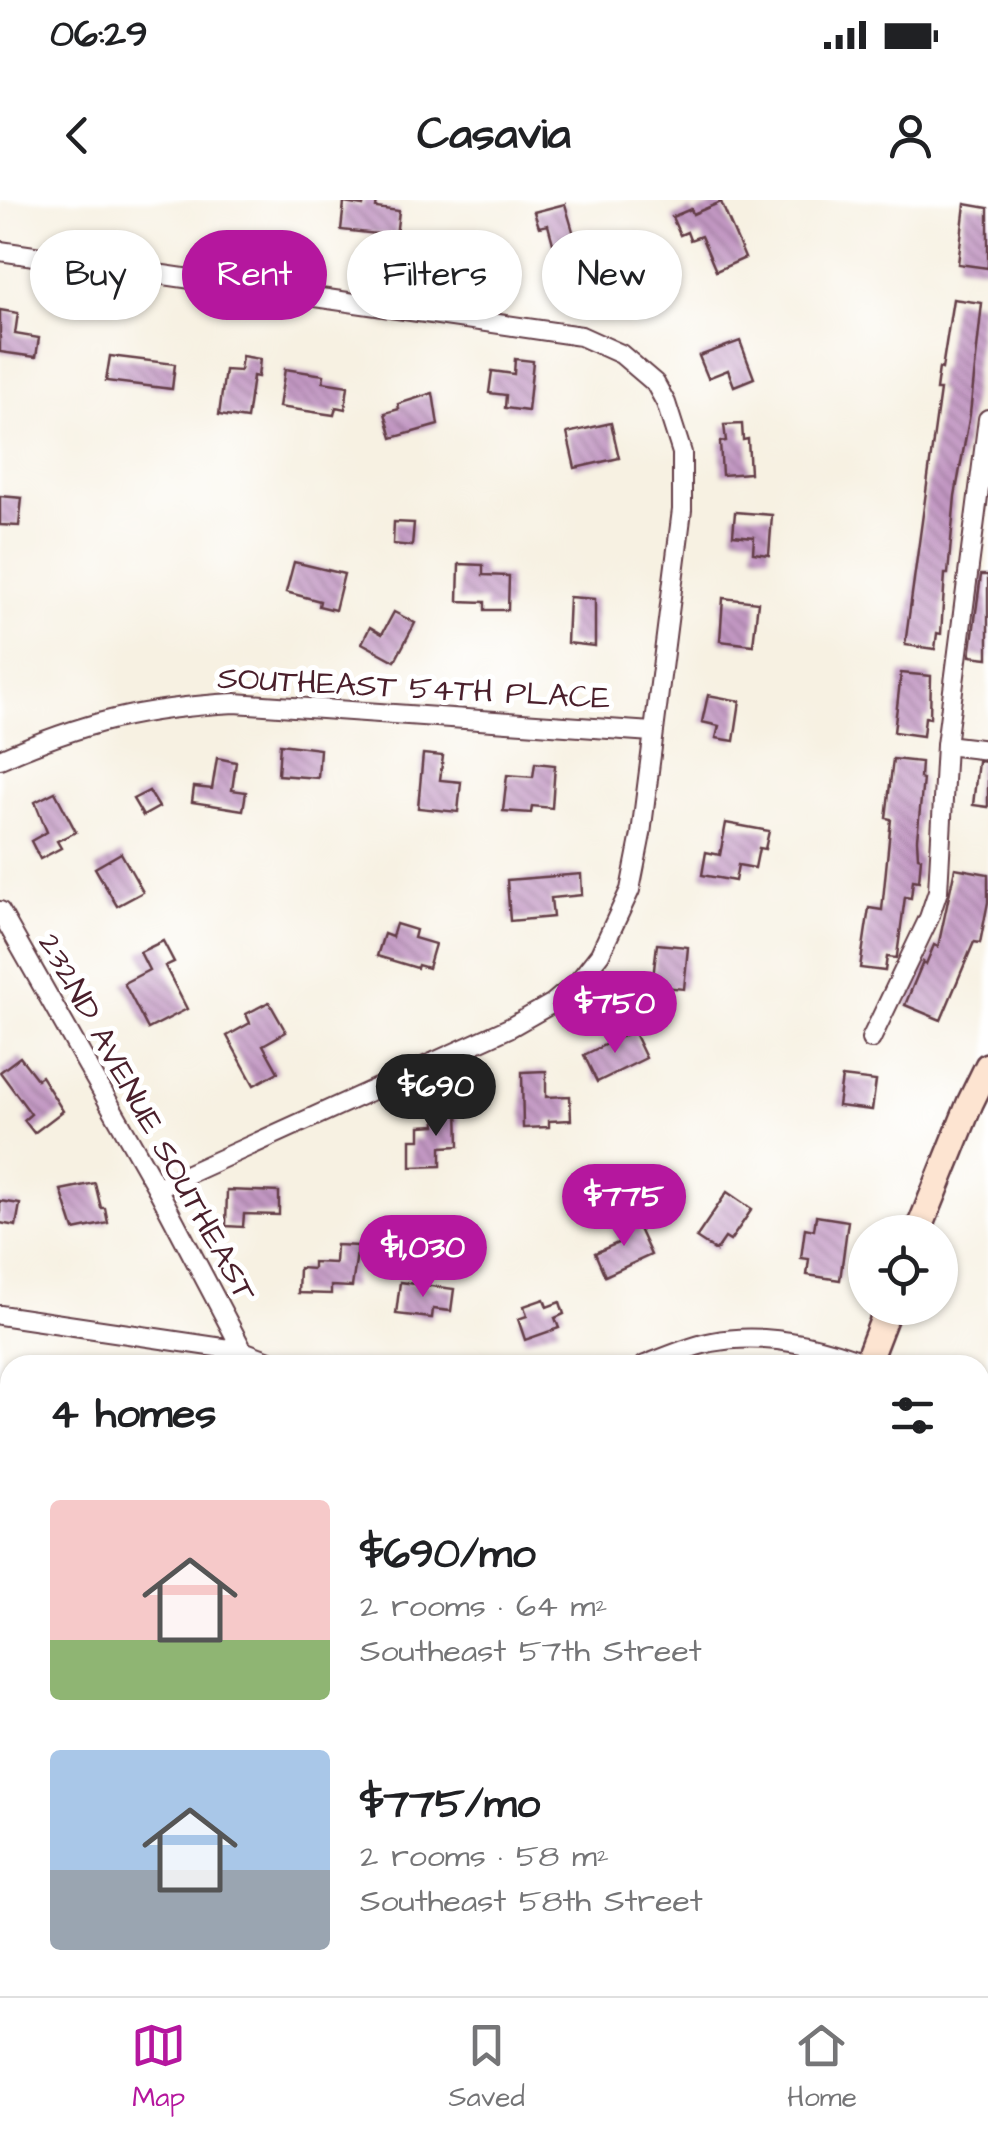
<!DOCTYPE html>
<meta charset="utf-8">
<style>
:root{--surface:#fff;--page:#f2f2f2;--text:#202124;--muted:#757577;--line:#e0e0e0;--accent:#b5179e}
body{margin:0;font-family:"Architects Daughter",sans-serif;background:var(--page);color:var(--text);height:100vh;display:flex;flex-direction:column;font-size:38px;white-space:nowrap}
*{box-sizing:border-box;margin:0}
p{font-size:32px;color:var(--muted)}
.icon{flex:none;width:55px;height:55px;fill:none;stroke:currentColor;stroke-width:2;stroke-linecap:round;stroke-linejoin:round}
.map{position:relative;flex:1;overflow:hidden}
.drawer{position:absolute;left:0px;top:1155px;width:990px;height:642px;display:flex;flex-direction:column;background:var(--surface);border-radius:30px 30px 0 0;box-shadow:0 2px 8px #0004}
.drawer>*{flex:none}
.top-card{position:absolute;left:30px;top:30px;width:930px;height:90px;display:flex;gap:20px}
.buttons{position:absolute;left:848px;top:1015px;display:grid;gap:20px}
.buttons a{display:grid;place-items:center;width:110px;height:110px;border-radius:50%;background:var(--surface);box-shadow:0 2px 8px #0004;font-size:50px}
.price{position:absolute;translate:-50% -85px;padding:0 22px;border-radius:35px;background:var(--accent);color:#fff;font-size:32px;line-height:65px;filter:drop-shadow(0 2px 5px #0008)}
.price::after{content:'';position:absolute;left:50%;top:60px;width:30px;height:22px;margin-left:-15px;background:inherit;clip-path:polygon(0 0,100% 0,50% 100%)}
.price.current{background:#222;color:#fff}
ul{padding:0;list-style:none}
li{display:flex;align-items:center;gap:30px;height:250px;padding:0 50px}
li span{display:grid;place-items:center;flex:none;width:280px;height:200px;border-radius:10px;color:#555}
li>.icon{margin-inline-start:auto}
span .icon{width:120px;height:120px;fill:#fffc;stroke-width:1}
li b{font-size:42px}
h2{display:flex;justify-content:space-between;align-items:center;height:120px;padding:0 50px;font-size:42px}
.pill{padding:0 35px;border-radius:45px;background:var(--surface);box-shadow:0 2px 8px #0004;font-size:35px;line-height:90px}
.pill.current{background:var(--accent);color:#fff}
.status{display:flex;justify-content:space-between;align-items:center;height:70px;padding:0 50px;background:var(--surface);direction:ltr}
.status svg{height:28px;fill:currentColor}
header{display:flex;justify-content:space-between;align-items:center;height:130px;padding:0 50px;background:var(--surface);font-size:45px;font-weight:800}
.dock{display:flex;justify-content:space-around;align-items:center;height:140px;border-top:2px solid var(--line);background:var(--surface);font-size:28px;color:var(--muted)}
.dock a{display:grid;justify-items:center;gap:5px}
.dock .current{color:var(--accent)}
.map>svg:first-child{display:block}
</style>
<div class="status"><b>06:29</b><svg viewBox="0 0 49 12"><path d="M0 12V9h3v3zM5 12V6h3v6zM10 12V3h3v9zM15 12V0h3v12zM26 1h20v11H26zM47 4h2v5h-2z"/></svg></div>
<header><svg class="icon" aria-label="back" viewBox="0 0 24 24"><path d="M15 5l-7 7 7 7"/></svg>Casavia<svg class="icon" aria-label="person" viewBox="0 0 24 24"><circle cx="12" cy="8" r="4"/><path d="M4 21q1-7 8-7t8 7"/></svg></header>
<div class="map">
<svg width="988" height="1796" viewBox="0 0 988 1796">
<defs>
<pattern id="building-back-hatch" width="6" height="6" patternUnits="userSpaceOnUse" patternTransform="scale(2.5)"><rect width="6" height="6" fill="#c298c3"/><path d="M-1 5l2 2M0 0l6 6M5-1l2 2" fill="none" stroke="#a07b9f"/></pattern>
</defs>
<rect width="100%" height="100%" fill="#fff"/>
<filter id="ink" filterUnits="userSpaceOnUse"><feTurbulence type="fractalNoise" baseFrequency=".01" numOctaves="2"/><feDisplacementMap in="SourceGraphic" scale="20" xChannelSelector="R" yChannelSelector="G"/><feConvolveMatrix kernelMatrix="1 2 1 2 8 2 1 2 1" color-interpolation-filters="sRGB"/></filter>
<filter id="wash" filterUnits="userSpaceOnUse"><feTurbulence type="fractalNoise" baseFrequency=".0048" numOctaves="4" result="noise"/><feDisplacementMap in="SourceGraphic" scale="40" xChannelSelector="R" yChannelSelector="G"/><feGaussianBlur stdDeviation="2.25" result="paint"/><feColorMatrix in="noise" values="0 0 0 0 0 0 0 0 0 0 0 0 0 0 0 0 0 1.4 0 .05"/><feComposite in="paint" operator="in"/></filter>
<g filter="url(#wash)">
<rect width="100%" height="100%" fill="#f7f1e2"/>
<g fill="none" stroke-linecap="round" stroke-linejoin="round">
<!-- stream -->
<g stroke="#55c1cf" stroke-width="5">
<path d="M 980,1668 L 988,1659"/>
<path d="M 782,1796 L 788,1788"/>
</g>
</g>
<g id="blocks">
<!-- building -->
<g fill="url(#building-back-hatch)">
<path d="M 364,0 L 377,0 L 376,8 L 399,11 L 396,36 L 341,30 L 344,3 L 363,6 Z"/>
<path d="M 721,2 L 745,58 L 716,71 L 701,36 L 690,40 L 687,32 L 680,35 L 672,17 L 691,9 L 693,14 Z"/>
<path d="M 565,4 L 577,45 L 555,51 L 548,25 L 539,27 L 534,12 Z"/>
<path d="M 965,4 L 988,8 L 988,68 L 958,64 Z"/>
<path d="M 953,99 L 982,103 L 970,214 L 955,296 L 948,374 L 945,374 L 941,434 L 937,433 L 935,449 L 905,445 L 940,190 L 936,190 L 939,168 L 942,169 Z"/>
<path d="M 0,110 L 18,113 L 15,134 L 39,138 L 36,157 L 0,152 Z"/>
<path d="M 740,141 L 754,178 L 734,186 L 728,170 L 708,178 L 699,156 Z"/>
<path d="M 110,156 L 175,164 L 172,189 L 106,181 Z"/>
<path d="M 242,156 L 260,159 L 258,177 L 253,176 L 247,219 L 219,215 L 225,170 L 240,171 Z"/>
<path d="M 515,159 L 533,161 L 528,211 L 505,208 L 506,195 L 489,193 L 492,171 L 514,174 Z"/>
<path d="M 285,169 L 324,175 L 323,182 L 348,186 L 345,209 L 336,207 L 334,215 L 279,207 Z"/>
<path d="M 433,193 L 438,225 L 392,238 L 385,213 L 399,209 L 398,204 Z"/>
<path d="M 611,223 L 619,258 L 575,268 L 567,233 Z"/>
<path d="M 742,224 L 743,240 L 748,239 L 750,273 L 722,275 L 720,242 L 726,241 L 724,225 Z"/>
<path d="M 0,296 L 22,298 L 19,326 L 0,325 Z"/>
<path d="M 735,312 L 772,315 L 769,355 L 753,353 L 754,337 L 733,335 Z"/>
<path d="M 394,322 L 414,323 L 412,346 L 393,344 Z"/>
<path d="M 294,362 L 344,374 L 335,410 L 319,406 L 320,401 L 286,392 Z"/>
<path d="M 459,364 L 483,365 L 483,375 L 509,376 L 508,410 L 485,410 L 485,402 L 458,401 Z"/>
<path d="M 981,375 L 988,375 L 988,458 L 970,456 Z"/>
<path d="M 569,397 L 595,399 L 595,446 L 567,443 Z"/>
<path d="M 723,398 L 758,402 L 753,445 L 720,441 Z"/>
<path d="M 394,412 L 415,423 L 395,461 L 362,443 L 370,427 L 382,434 Z"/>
<path d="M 901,473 L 931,476 L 930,518 L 925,517 L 923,536 L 894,532 Z"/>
<path d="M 708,495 L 740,501 L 734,541 L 716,538 L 719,526 L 702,522 Z"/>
<path d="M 280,544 L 320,549 L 318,578 L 278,575 Z"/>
<path d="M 423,554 L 443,556 L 440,580 L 461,582 L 458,612 L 418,608 Z"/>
<path d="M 217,558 L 236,562 L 232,590 L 246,592 L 243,610 L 192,602 L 194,587 L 212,589 Z"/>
<path d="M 893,559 L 921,562 L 920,578 L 923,579 L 917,639 L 918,657 L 921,658 L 919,681 L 913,680 L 911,698 L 905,697 L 897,756 L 896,758 L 887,757 L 885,771 L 860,768 L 869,708 L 882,710 L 891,619 L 886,618 Z"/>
<path d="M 978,561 L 988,562 L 988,607 L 973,605 Z"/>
<path d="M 535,563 L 555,565 L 552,608 L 532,606 L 531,613 L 503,611 L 507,575 L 533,577 Z"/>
<path d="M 149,591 L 159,607 L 143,616 L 133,599 Z"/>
<path d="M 55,592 L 76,632 L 57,641 L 61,648 L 40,659 L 31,641 L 47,632 L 35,602 Z"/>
<path d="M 726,623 L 769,631 L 765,649 L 759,648 L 755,668 L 738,665 L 735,681 L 702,675 L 706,652 L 720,655 Z"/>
<path d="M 121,653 L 143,692 L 117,706 L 95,668 Z"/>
<path d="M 955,668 L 988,674 L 988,702 L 980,743 L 974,742 L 941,820 L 905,805 L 923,762 L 926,764 L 934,745 L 938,747 Z"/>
<path d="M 581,674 L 582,695 L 551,698 L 553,717 L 510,721 L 507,680 Z"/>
<path d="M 396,724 L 416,730 L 414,738 L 435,744 L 428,768 L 418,765 L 417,768 L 377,756 L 384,734 L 392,737 Z"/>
<path d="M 163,741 L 174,762 L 165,766 L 187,809 L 148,829 L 124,783 L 149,770 L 140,752 Z"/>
<path d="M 657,744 L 688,747 L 684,789 L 664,787 L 663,794 L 641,792 L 642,777 L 653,778 Z"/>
<path d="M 269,802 L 286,832 L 263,845 L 278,872 L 254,885 L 227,836 L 250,823 L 246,814 Z"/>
<path d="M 633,831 L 646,858 L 597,882 L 584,855 Z"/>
<path d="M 20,857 L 37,879 L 41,876 L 63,911 L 34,933 L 24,920 L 31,914 L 0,872 Z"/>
<path d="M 546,871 L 546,897 L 570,896 L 571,920 L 549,921 L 549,927 L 523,928 L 522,872 Z"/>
<path d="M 842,877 L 876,881 L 872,910 L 838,906 Z"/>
<path d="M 458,908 L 459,946 L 441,947 L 441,966 L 411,967 L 411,939 L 420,939 L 420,926 L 436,925 L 435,909 Z"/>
<path d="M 95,983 L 101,1008 L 105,1008 L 108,1023 L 74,1030 L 61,990 Z"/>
<path d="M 227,990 L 279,992 L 279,1015 L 244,1014 L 243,1027 L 226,1026 Z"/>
<path d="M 727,992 L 752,1009 L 730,1041 L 725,1038 L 716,1051 L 696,1038 Z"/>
<path d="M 0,1001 L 20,1004 L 16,1026 L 0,1023 Z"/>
<path d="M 816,1016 L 848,1021 L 840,1080 L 807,1075 L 809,1059 L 801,1058 L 805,1028 L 814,1030 Z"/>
<path d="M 634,1018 L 651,1055 L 605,1076 L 595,1053 L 620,1042 L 613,1027 Z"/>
<path d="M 336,1045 L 358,1046 L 352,1087 L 331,1086 L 331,1094 L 298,1093 L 299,1068 L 313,1069 L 313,1062 L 335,1063 Z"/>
<path d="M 400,1082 L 454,1089 L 451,1111 L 433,1109 L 432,1118 L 396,1114 Z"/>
<path d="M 544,1099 L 547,1107 L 560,1102 L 564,1114 L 555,1118 L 559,1128 L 525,1140 L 518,1119 L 527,1116 L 524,1106 Z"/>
</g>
</g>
</g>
<g filter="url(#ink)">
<use href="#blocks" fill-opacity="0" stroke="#643e46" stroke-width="2.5"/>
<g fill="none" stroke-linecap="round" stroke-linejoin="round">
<!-- service casing -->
<g stroke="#643e46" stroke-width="14">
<g id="service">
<path d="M 0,1409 L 10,1410"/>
<path d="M 0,1556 L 10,1568"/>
<path d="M 0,1686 L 10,1676"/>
<path d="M 0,1727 L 10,1728"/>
<path d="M 536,1788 L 548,1794"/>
</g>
</g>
<!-- minor casing -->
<g stroke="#643e46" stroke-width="22">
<g id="minor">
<path d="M 0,51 L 581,136 L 621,154 L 655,183 L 666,203 L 682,253 L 682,310 L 641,634 L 630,690 L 600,754 L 578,782 L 553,803 L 509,828 L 157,988"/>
<path d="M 946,545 L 988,550"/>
<path d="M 0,559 C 84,522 143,508 235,503 L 652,532"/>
<path d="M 0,711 L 157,988 L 243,1151"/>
<path d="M 871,839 L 929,718 L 938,691 L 946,545 L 988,219"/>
<path d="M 0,1115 L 243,1151 L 280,1165"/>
<path d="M 645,1165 C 666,1157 690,1146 712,1142 C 763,1132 819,1145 866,1163"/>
</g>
</g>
<!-- tertiary casing -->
<g stroke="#643e46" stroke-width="28">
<g id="tertiary">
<path d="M 980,1520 L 988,1517"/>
<path d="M 0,1534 L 10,1528"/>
</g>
</g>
<!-- secondary casing -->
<g stroke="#643e46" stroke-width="30">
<g id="secondary">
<path d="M 918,1032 L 970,903 L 988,866"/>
<path d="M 866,1165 L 888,1108"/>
<path d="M 466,1796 L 481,1788"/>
</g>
</g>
<!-- service -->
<use href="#service" stroke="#fff" stroke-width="9"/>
<!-- minor -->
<use href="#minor" stroke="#fff" stroke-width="18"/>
<!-- tertiary -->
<use href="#tertiary" stroke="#fff" stroke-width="22"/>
<!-- secondary -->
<use href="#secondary" stroke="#fde4d1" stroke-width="25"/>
</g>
</g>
<g text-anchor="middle" stroke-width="10" stroke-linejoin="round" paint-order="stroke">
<!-- street labels -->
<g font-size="32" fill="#4a1f2b" stroke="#fff">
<text transform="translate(414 487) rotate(3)" y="11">SOUTHEAST 54TH PLACE</text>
<text transform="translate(148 917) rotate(61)" y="11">232ND AVENUE SOUTHEAST</text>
</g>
</g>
</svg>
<div class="buttons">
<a><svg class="icon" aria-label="locate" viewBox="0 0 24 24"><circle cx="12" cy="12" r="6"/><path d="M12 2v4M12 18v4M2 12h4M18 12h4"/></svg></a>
</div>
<b class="price" style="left:615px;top:856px">$750</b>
<b class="price current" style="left:436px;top:939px">$690</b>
<b class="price" style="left:624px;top:1049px">$775</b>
<b class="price" style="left:423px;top:1100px">$1,030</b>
<div class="top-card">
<a class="pill">Buy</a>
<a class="pill current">Rent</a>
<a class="pill">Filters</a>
<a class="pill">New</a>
</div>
<section class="drawer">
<h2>4 homes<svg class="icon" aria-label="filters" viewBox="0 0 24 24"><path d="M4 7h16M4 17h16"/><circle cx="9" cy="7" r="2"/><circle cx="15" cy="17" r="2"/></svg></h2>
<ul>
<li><span style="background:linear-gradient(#f6c9c9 70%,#8fb573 0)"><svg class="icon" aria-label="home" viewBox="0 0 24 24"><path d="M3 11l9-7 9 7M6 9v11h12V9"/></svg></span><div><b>$690/mo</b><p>2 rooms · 64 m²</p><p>Southeast 57th Street</p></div></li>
<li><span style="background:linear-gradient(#a9c7e8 60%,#9aa5b1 0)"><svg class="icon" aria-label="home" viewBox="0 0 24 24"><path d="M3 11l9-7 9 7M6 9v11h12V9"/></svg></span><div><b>$775/mo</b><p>2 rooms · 58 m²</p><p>Southeast 58th Street</p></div></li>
</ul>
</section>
</div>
<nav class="dock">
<a class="current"><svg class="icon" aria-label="map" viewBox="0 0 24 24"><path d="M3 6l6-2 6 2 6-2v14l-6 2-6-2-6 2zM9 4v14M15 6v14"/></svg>Map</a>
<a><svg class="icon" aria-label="saved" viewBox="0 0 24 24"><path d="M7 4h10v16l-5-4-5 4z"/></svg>Saved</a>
<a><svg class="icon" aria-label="home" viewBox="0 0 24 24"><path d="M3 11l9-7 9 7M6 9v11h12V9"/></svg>Home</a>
</nav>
